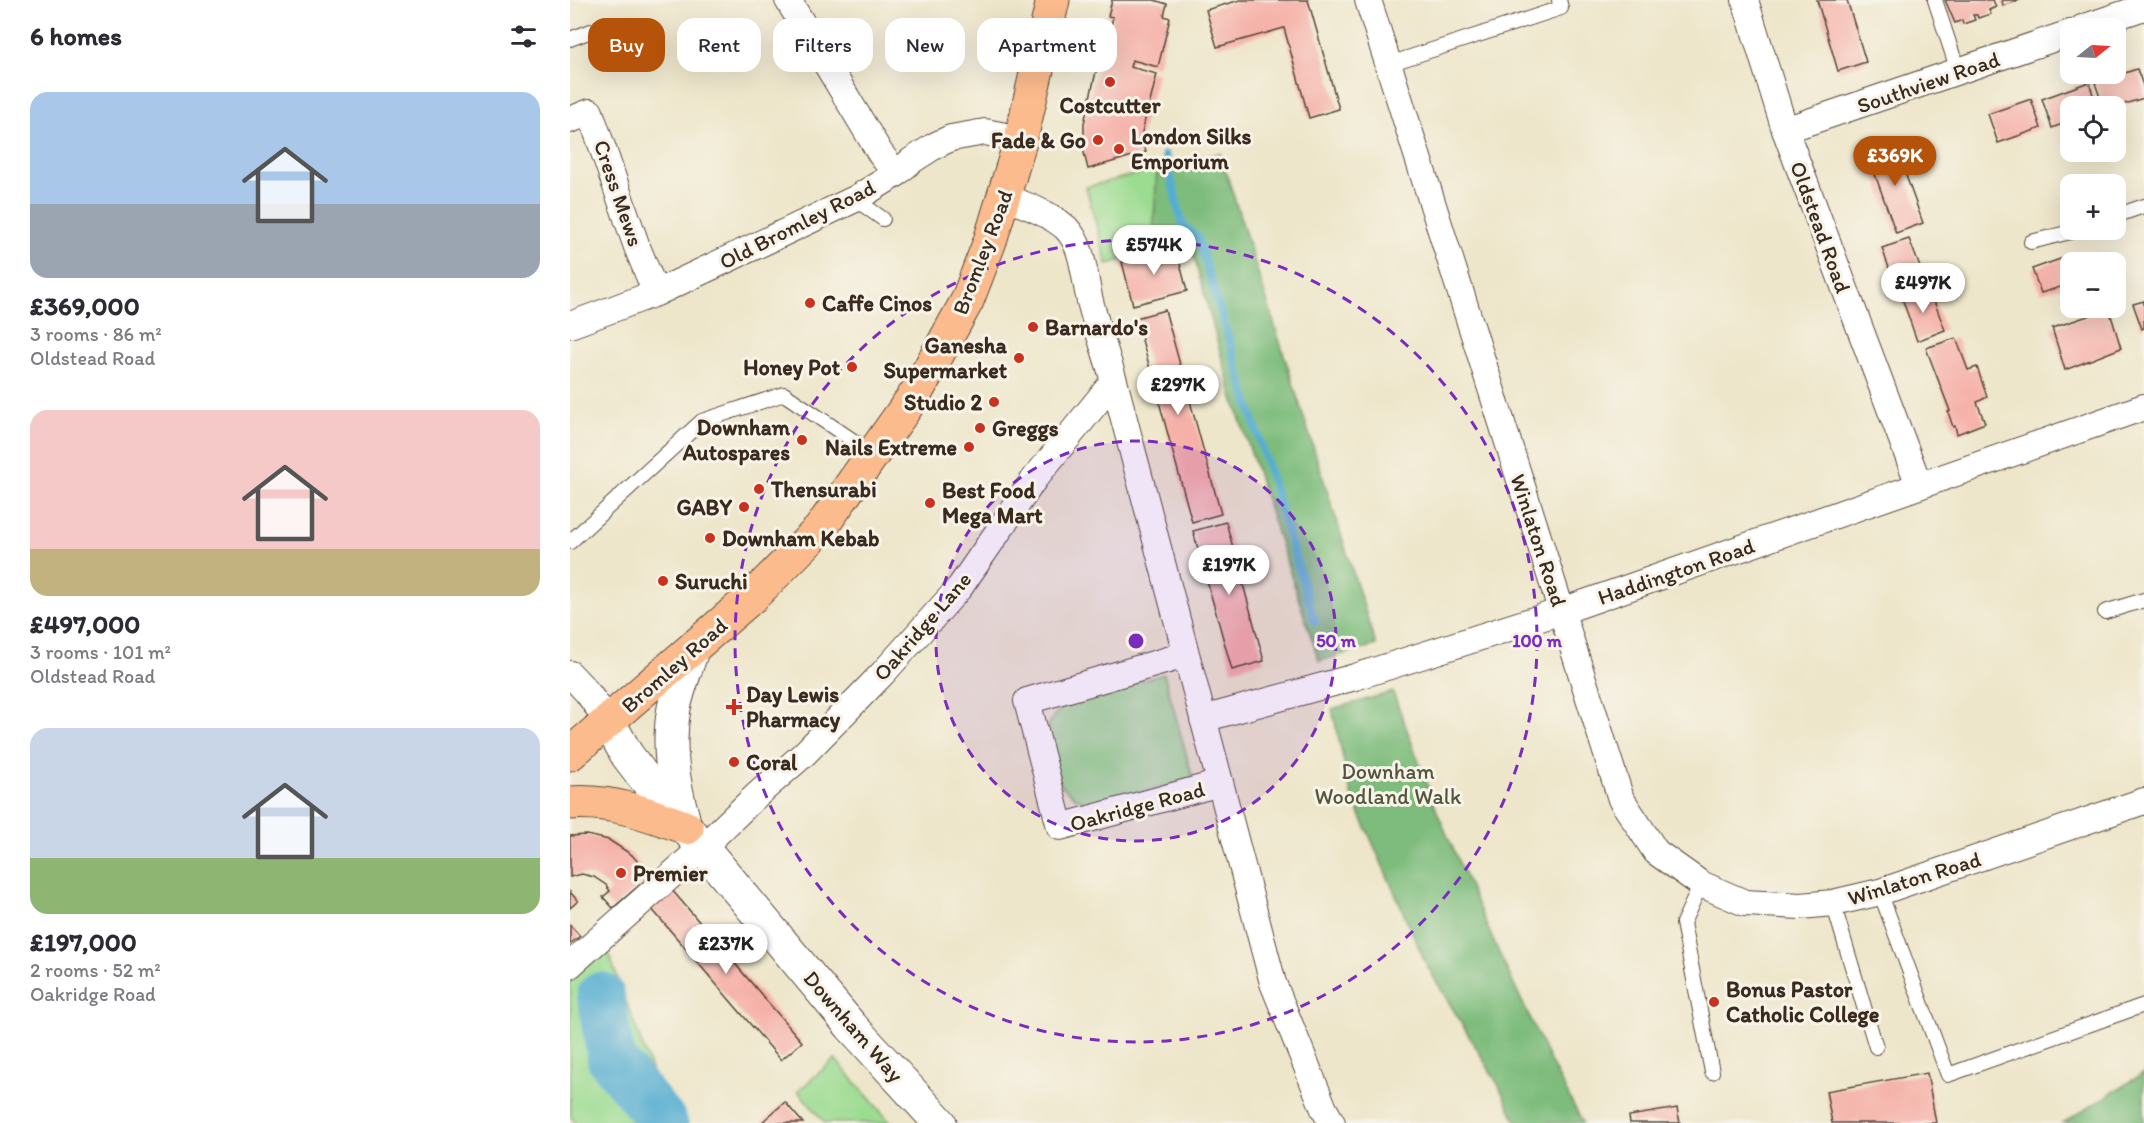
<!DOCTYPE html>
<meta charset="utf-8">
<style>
:root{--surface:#fff;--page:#f2f2f3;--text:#2b2b33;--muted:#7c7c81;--accent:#b45309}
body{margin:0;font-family:Itim,sans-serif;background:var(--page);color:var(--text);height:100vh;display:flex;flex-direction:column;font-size:22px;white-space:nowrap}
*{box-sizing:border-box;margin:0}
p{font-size:20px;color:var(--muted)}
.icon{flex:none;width:33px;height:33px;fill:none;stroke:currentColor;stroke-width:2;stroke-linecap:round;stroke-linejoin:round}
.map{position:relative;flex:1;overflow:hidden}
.details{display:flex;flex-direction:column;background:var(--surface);width:570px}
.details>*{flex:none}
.hud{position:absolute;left:18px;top:18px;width:570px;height:54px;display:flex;gap:12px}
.needle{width:39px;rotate:72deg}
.tools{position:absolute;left:1490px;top:18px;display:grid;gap:12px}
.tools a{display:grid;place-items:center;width:66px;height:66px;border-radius:12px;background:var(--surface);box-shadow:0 6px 24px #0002;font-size:30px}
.price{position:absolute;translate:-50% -51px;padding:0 14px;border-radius:21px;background:#fff;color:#222;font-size:20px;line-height:39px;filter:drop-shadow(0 2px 3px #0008)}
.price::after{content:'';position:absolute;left:50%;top:36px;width:18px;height:14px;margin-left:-9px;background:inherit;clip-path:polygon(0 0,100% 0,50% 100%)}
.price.selected{background:var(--accent);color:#fff}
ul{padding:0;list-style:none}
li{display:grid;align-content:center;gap:12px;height:318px;padding:0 30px}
li span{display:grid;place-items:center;height:186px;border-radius:18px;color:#555}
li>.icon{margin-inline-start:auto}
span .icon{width:108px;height:108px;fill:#fffc;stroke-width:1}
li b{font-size:26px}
h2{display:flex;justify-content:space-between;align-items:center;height:72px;padding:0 30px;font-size:26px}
.pill{padding:0 21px;border-radius:18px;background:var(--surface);box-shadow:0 6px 24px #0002;font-size:21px;line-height:54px}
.pill.selected{background:var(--accent);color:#fff}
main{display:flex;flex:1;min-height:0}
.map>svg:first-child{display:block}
</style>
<main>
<section class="details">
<h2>6 homes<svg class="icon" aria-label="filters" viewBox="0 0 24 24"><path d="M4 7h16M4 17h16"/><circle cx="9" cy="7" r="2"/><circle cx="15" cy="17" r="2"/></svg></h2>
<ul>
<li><span style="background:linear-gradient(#a9c7e8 60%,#9aa5b1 0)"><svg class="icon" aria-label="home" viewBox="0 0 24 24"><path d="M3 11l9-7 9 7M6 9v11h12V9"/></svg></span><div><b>£369,000</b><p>3 rooms · 86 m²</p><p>Oldstead Road</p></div></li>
<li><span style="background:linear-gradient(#f6c9c9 75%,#c2b280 0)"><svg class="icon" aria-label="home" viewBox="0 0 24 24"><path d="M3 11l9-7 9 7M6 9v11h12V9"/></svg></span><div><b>£497,000</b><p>3 rooms · 101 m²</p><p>Oldstead Road</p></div></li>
<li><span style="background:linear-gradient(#c9d6e8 70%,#8fb573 0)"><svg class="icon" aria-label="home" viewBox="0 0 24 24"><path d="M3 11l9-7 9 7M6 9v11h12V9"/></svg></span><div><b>£197,000</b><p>2 rooms · 52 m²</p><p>Oakridge Road</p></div></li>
</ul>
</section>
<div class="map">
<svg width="1574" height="1123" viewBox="0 0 1574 1123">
<rect width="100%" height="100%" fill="#f7f3e8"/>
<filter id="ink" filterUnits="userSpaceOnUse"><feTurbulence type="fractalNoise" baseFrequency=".0167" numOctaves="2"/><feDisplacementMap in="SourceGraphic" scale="12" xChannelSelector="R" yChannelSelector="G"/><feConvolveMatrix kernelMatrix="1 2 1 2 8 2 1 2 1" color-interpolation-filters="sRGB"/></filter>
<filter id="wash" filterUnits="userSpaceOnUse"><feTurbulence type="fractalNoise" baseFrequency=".008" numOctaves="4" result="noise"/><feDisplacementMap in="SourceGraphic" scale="24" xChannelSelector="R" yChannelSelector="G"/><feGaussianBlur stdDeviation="1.35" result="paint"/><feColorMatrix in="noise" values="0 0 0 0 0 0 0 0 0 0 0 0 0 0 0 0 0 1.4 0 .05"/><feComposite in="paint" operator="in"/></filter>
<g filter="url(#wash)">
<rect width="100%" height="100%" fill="#eee6ca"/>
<!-- green -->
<g fill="#9cdc91" stroke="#6c8358" stroke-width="1.5">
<path d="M 587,169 L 582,252 L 537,264 L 516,187 Z"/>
<path d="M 594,674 L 623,779 L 527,805 C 509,803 492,790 484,773 C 481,766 480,757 479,750 C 477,740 475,732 480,722 C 485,712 493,706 503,700 Z"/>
<path d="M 34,941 L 87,1086 L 118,1123 L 6,1123 L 0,1116 L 0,971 Z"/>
<path d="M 265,1059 L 321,1123 L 255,1123 L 228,1091 Z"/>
</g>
<!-- forest -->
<g fill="#7dbc7b" stroke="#5c734c" stroke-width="1.5">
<path d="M 650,153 L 806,645 L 749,661 L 662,395 L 620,242 L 582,252 L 587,169 Z"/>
<path d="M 823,692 L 868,814 L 923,940 L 982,1065 L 1013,1123 L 947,1123 L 928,1084 L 857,966 L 781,794 L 762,709 Z"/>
<path d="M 1574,1073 L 1574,1123 L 1493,1123 Z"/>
</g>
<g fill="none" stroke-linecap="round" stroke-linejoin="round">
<!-- stream -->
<path stroke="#54add1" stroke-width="8" d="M 595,155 L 612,223 L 628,238 L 745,622"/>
<!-- river -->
<path stroke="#54add1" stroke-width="48" d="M 31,996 L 41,1059 L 94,1123"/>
</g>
<g id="blocks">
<!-- building -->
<g fill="#f5b0a7">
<path d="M 542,0 L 584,0 L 597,4 L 594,16 L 600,18 L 588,67 L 562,60 L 560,67 L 587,74 L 578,110 L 552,104 L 551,109 L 576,115 L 571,137 L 576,152 L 518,169 L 514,153 L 514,123 L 529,59 L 533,60 L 543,17 L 538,16 Z"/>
<path d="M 670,0 L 738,0 L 769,109 L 739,118 L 714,28 L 647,47 L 636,10 Z"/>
<path d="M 1247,0 L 1277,0 L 1296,62 L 1268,71 Z"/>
<path d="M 1375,0 L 1423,0 L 1426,7 L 1419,10 L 1421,14 L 1408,18 L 1407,15 L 1403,15 L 1405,20 L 1393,24 L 1392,20 L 1385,23 Z"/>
<path d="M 1432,0 L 1450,0 L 1433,6 Z"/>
<path d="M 1567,69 L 1574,88 L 1574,98 L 1545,107 L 1533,106 L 1525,83 Z"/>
<path d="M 1519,82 L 1524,98 L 1519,100 L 1521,106 L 1500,106 L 1500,121 L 1482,128 L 1472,99 Z"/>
<path d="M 1461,99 L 1471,128 L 1428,143 L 1418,114 Z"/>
<path d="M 1324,142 L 1353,223 L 1326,233 L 1297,152 Z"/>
<path d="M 1339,239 L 1355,280 L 1327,291 L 1312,248 Z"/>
<path d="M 606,248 L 617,291 L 563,305 L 552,262 Z"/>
<path d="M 1496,257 L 1500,268 L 1500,284 L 1471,293 L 1462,269 Z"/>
<path d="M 1359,288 L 1375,330 L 1347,341 L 1332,298 Z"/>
<path d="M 1574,301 L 1574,328 L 1572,329 L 1563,304 Z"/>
<path d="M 1539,309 L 1551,348 L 1495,370 L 1482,328 Z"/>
<path d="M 595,310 L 651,514 L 622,522 L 566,318 Z"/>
<path d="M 1386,338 L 1398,370 L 1407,367 L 1417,397 L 1407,402 L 1415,423 L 1387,434 L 1385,426 L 1383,427 L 1378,412 L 1380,411 L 1356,348 Z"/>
<path d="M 656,522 L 694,661 L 662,670 L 623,531 Z"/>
<path d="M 17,835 L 39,840 L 62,855 L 80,876 L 43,908 L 33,897 L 40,891 L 36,885 L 24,877 L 12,874 L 0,877 L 0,836 Z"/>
<path d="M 102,890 L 232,1042 L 211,1060 L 81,908 Z"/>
<path d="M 0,892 L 8,901 L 0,908 Z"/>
<path d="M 0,925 L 10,936 L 0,944 Z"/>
<path d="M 1357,1073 L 1366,1123 L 1262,1123 L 1256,1091 Z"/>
<path d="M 215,1102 L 233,1123 L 191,1123 Z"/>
<path d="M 1107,1108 L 1110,1123 L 1060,1123 L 1059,1116 Z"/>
</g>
</g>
</g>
<g filter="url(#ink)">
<use href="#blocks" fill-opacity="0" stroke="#564638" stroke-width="1.5"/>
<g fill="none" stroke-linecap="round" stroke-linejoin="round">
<!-- service casing -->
<g stroke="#564638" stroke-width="16">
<g id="service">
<path d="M 1365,0 L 1388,71"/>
<path d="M 0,39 L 21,31"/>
<path d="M 819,64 L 991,8 L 989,0"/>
<path d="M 285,199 L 313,219"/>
<path d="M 1545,216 L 1574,206"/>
<path d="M 1461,242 L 1508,230"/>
<path d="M 0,542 L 132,421 L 214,394 L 303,454"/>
<path d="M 1535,612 L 1574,600"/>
<path d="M 1131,884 L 1113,923 L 1142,1072"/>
<path d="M 1310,892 L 1378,1075 L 1574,1005"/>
<path d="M 1263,903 L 1306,1047"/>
</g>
</g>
<!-- minor casing -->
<g stroke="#564638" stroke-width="28">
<g id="minor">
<path d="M 218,0 L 310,153 L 326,174"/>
<path d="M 798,0 L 1051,799 L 1086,852 L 1131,884 L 1175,903 L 1231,906 L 1263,903 L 1310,892 L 1574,801"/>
<path d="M 1175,0 L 1215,130 L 1349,485"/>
<path d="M 1512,28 L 1574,7"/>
<path d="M 0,120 L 20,112 L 67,247 L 86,293"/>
<path d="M 1215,130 L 1500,33"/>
<path d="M 434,197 C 455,205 479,213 496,228 C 514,246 514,278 520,301 C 527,328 536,354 544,381 L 703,983 L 754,1109 L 762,1123"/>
<path d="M 0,325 L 86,293 L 285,199 L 326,174 L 341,161 L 366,145 L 381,138 L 415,132 L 451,139"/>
<path d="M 615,655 L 457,701 L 490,827 L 650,783"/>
<path d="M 0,674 L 17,692 L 38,721"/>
<path d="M 633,719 L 785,677 L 992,611 L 1574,407"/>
<path d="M 0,965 L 133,847 L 187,795 L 234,754 L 313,673 L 390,587 L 465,478 L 544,381"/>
</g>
</g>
<!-- tertiary casing -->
<g stroke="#564638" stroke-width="35">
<g id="tertiary">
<path d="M 38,721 L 57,755 L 73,776 L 281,1026 L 370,1123"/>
<path d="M 113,818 C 103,782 97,746 104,708 C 108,689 116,669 122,650"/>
</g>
</g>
<!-- primary casing -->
<g stroke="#564638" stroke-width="35">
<g id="primary">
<path d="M 0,754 L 183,596 L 250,529 L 346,393 L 397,301 L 420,241 L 451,139 L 483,0"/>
<path d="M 0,803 C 41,800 79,814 117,828"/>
</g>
</g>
<!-- service -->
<use href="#service" stroke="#fff" stroke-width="14"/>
<!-- minor -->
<use href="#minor" stroke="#fff" stroke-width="26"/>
<!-- tertiary -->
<use href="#tertiary" stroke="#fff" stroke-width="33"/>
<!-- primary -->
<use href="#primary" stroke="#fbbb8d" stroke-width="33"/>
</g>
</g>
<!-- distance rings -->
<circle cx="566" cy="641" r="200" fill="#7b2cbf" fill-opacity=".12"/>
<g fill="none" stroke="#7b2cbf" stroke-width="3" stroke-dasharray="10 8">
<circle cx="566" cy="641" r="200"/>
<circle cx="566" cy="641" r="401"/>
</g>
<!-- markers -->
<g fill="#c8321e" stroke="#f7f3e8" stroke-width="2">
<circle cx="540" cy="82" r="6"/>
<circle cx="528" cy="140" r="6"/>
<circle cx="549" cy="149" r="6"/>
<circle cx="240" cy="303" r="6"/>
<circle cx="463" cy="327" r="6"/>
<circle cx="449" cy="358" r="6"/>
<circle cx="282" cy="367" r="6"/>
<circle cx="424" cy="402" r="6"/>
<circle cx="410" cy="428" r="6"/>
<circle cx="232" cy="440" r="6"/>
<circle cx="399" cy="447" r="6"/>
<circle cx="189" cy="489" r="6"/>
<circle cx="360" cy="503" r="6"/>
<circle cx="174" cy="507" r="6"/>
<circle cx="140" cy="538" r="6"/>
<circle cx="93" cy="581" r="6"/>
<path d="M161 698h6v6h6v6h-6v6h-6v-6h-6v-6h6z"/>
<circle cx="164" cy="762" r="6"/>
<circle cx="51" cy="873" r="6"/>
<circle cx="1144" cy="1002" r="6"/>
</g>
<g text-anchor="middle" stroke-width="6" stroke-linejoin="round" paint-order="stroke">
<!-- street labels -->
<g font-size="22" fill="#3b2a1e" stroke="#f7f3e8">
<text transform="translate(1358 82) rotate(-19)" y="8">Southview Road</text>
<text transform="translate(49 193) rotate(71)" y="8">Cress Mews</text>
<text transform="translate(227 224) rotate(-27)" y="8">Old Bromley Road</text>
<text transform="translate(1251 227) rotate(70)" y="8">Oldstead Road</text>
<text transform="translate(412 252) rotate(-69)" y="8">Bromley Road</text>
<text transform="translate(969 540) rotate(72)" y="8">Winlaton Road</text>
<text transform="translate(1106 571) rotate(-19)" y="8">Haddington Road</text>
<text transform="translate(352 626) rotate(-49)" y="8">Oakridge Lane</text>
<text transform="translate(104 665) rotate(-41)" y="8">Bromley Road</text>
<text transform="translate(567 806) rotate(-15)" y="8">Oakridge Road</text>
<text transform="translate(1344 878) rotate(-17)" y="8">Winlaton Road</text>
<text transform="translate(284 1026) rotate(49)" y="8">Downham Way</text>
</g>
<!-- poi labels -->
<g font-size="22" font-weight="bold" fill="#3b2a1e" stroke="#f7f3e8" text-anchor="start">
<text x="540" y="113" text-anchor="middle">Costcutter</text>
<text x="561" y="144">London Silks<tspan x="561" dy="25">Emporium</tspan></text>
<text x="516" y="148" text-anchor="end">Fade &amp; Go</text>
<text x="252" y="311">Caffe Cinos</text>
<text x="475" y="335">Barnardo's</text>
<text x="437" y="353" text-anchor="end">Ganesha<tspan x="437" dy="25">Supermarket</tspan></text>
<text x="270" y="375" text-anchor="end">Honey Pot</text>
<text x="412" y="410" text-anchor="end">Studio 2</text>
<text x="220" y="435" text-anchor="end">Downham<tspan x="220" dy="25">Autospares</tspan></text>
<text x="422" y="436">Greggs</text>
<text x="387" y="455" text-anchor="end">Nails Extreme</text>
<text x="201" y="497">Thensurabi</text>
<text x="372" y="498">Best Food<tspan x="372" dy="25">Mega Mart</tspan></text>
<text x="162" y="515" text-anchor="end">GABY</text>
<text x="152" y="546">Downham Kebab</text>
<text x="105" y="589">Suruchi</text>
<text x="176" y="702">Day Lewis<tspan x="176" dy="25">Pharmacy</tspan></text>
<text x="176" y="770">Coral</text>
<text x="63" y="881">Premier</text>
<text x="1156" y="997">Bonus Pastor<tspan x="1156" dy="25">Catholic College</tspan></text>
</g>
<!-- park labels -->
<g font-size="22" fill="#53563b" stroke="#f7f3e8">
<text x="818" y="779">Downham<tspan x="818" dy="25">Woodland Walk</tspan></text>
</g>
</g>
<circle cx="566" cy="641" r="9" fill="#7b2cbf" stroke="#f7f3e8" stroke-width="3"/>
<g font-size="18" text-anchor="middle" font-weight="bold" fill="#7b2cbf" stroke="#f7f3e8" stroke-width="6" stroke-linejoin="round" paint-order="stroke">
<text x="766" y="647">50 m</text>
<text x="967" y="647">100 m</text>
</g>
</svg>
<div class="tools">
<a><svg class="needle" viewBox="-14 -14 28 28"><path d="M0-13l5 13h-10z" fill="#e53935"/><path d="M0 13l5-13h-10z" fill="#7c7c81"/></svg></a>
<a><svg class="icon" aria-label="locate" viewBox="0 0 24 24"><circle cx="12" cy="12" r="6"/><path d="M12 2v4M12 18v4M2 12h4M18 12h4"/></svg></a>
<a>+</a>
<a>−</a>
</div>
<b class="price selected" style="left:1325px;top:187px">£369K</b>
<b class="price" style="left:584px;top:276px">£574K</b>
<b class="price" style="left:1353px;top:314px">£497K</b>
<b class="price" style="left:608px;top:416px">£297K</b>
<b class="price" style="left:659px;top:596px">£197K</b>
<b class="price" style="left:156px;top:975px">£237K</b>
<div class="hud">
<a class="pill selected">Buy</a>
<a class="pill">Rent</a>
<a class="pill">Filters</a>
<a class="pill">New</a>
<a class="pill">Apartment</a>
</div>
</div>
</main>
